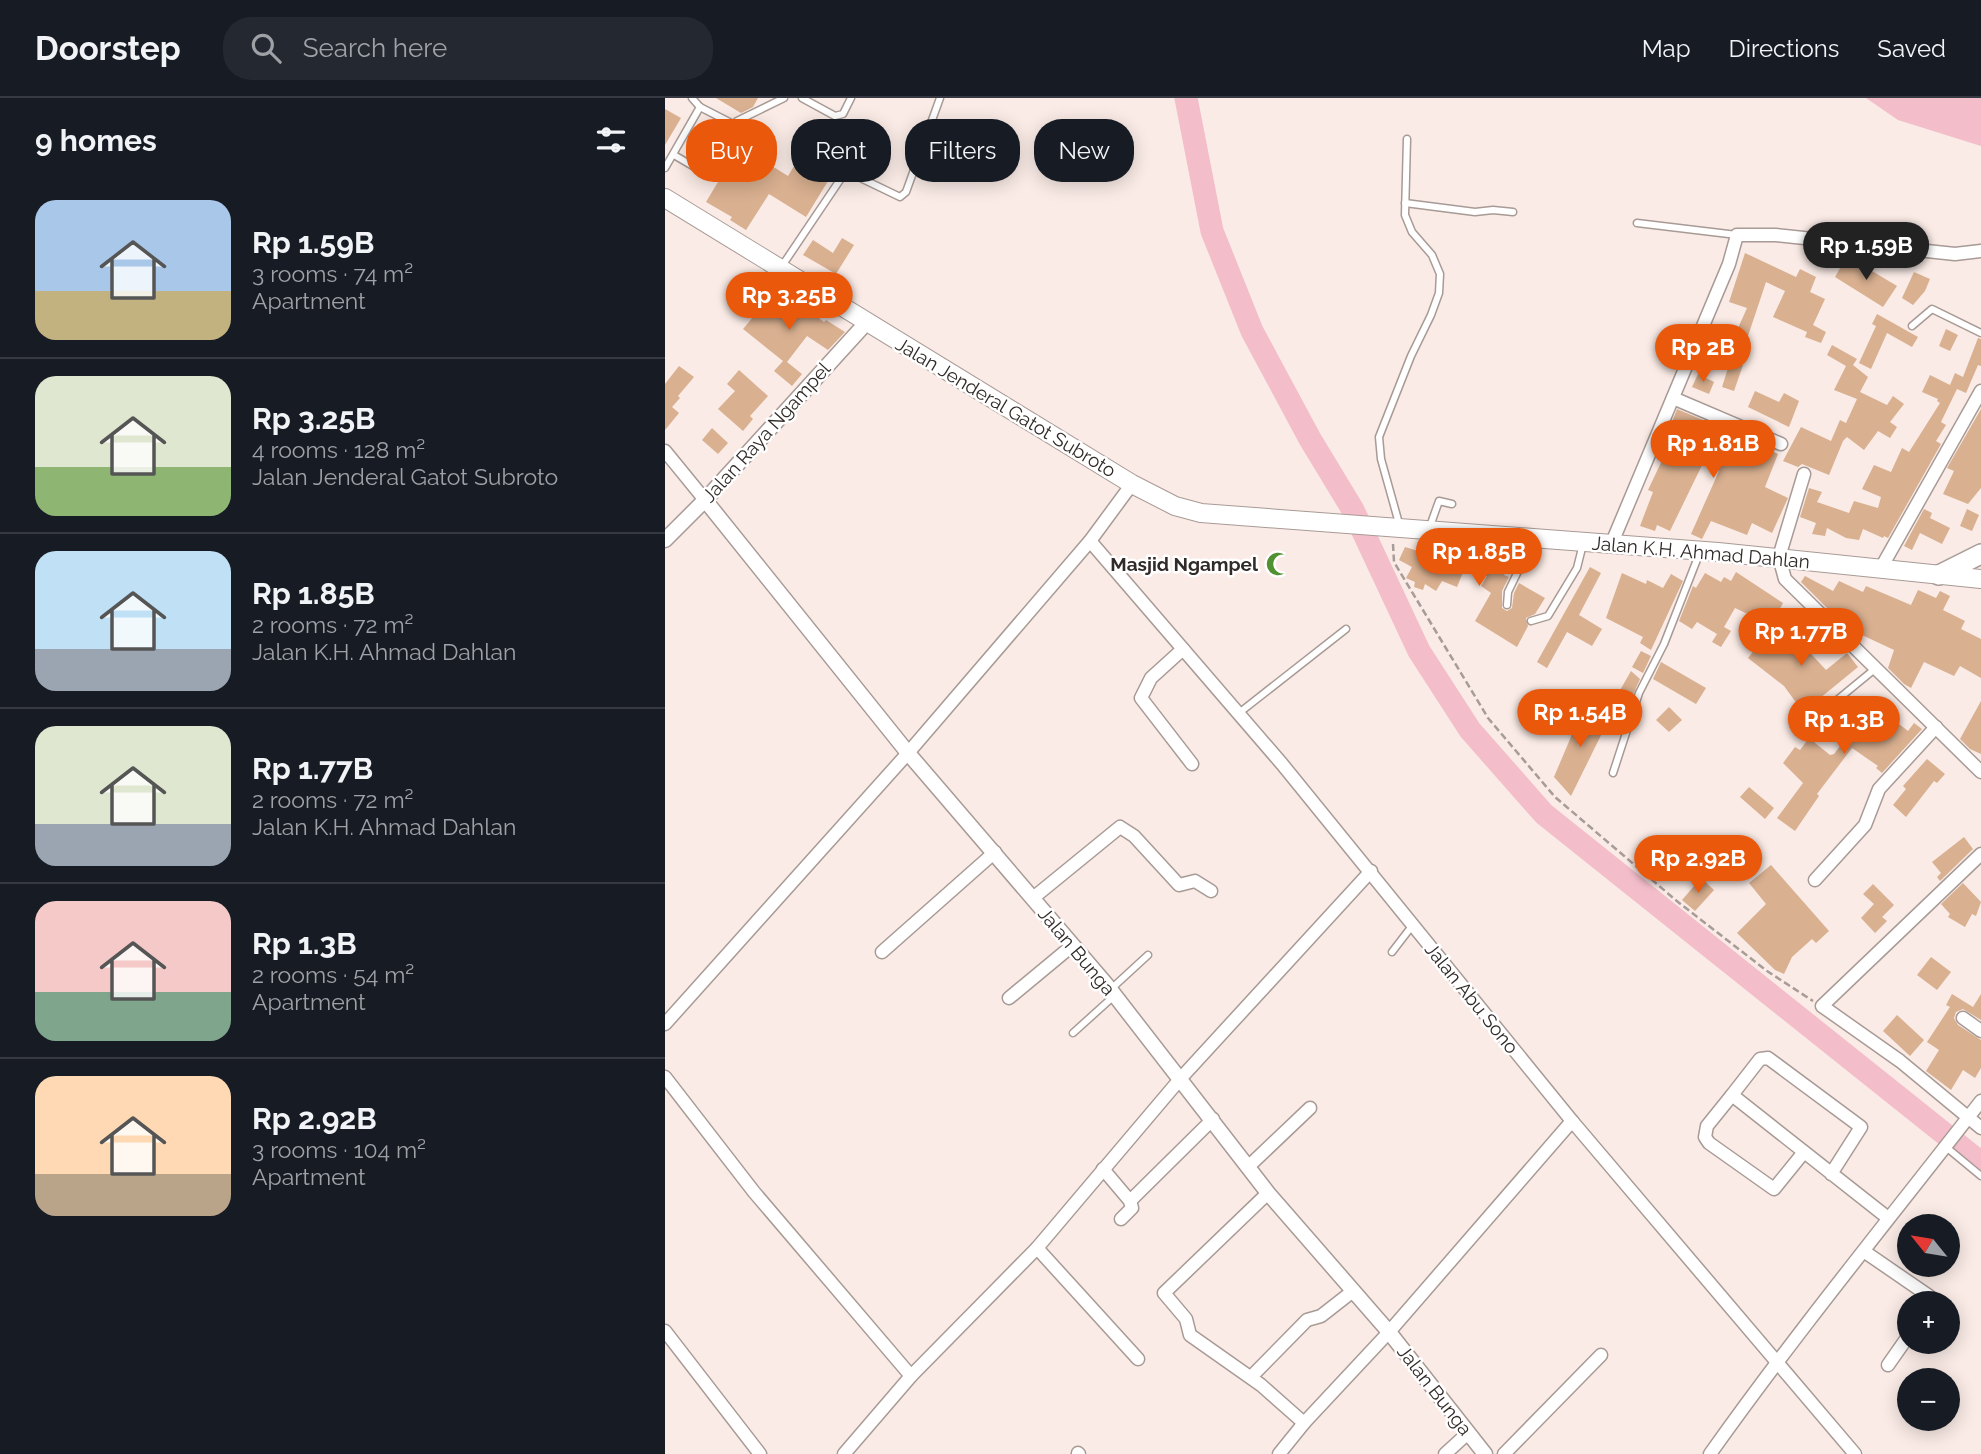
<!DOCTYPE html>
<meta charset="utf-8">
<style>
:root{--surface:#171b24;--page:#242831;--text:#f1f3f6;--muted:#9ea1a6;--line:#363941;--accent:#ea580c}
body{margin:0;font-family:Raleway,sans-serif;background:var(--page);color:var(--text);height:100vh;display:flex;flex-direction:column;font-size:26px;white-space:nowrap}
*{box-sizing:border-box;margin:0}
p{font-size:23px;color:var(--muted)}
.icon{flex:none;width:38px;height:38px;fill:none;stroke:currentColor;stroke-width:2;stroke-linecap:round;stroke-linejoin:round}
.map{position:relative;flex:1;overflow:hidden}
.drawer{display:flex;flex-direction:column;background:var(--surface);width:665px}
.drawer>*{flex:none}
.guide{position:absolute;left:21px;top:21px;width:665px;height:63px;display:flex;gap:14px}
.needle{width:46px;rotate:300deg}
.tools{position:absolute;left:1232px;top:1116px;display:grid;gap:14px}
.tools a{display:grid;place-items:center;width:63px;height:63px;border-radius:50%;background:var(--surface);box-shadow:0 4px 18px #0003;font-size:35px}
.price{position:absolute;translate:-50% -60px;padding:0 16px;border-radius:24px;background:var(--accent);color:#fff;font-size:23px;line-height:46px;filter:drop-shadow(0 2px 4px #0008)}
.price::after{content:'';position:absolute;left:50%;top:42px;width:21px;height:16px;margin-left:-10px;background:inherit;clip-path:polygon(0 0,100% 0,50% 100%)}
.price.current{background:#222;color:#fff}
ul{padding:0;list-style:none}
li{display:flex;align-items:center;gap:21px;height:175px;padding:0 35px}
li+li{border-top:2px solid var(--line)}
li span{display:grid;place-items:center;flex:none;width:196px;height:140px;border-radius:21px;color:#555}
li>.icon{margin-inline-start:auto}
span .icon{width:84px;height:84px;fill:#fffc;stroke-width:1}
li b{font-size:30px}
h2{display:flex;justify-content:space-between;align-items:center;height:84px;padding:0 35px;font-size:30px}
.pill{padding:0 24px;border-radius:28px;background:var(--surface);box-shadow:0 4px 18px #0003;font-size:24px;line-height:63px}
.pill.current{background:var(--accent);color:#fff}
header{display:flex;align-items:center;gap:42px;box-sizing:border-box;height:98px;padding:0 35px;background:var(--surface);border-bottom:2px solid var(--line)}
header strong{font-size:33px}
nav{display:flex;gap:38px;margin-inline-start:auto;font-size:24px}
.search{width:490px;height:63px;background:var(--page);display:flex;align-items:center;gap:18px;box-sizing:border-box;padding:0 24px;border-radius:28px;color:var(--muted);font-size:26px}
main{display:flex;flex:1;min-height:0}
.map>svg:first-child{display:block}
</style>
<header>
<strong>Doorstep</strong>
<div class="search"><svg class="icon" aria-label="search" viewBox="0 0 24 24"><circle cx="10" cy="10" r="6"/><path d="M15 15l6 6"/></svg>Search here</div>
<nav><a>Map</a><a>Directions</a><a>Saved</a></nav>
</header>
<main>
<section class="drawer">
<h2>9 homes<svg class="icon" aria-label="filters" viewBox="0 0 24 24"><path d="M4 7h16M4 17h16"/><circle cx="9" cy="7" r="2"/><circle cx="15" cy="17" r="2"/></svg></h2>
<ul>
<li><span style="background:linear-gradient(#a9c7e8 65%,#c2b280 0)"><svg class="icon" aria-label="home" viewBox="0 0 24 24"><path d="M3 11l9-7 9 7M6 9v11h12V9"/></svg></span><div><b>Rp 1.59B</b><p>3 rooms · 74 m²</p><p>Apartment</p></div></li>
<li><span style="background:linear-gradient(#dfe7d0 65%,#8fb573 0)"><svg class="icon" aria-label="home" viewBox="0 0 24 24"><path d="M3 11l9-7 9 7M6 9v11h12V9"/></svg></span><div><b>Rp 3.25B</b><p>4 rooms · 128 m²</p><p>Jalan Jenderal Gatot Subroto</p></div></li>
<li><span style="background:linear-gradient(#bfe0f5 70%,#9aa5b1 0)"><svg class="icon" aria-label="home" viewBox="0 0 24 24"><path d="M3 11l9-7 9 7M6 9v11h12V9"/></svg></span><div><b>Rp 1.85B</b><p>2 rooms · 72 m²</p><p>Jalan K.H. Ahmad Dahlan</p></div></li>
<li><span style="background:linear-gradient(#dfe7d0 70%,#9aa5b1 0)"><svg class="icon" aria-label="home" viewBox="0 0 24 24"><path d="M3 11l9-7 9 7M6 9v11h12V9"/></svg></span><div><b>Rp 1.77B</b><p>2 rooms · 72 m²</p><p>Jalan K.H. Ahmad Dahlan</p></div></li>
<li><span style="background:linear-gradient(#f6c9c9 65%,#7fa58c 0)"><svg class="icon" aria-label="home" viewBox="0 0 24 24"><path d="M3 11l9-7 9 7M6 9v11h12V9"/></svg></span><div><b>Rp 1.3B</b><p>2 rooms · 54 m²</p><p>Apartment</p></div></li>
<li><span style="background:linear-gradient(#ffd9b3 70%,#b9a48a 0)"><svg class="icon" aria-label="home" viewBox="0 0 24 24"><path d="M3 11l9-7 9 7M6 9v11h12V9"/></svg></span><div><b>Rp 2.92B</b><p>3 rooms · 104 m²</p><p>Apartment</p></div></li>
</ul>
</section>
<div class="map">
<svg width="1316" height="1356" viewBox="0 0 1316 1356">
<rect width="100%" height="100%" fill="#faebe6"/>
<!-- water -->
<path fill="#f3bdca" d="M 1201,0 L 1316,0 L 1316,48 L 1233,22 Z"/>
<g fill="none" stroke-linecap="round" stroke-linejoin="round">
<!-- river -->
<path stroke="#f3bdca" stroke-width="23" d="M 521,0 L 547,133 L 587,233 L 645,341 L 688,412 L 754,553 L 805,632 L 879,716 L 1316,1065"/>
</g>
<!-- building -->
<g fill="#d9b090">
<path d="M 51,0 L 93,0 L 88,9 L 76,15 Z"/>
<path d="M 0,11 L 16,20 L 0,47 Z"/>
<path d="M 90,22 L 106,32 L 91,58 L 123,78 L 151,32 L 182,52 L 141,119 L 104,96 L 81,132 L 65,122 L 67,119 L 41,104 Z"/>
<path d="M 177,140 L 189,147 L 171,176 L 138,157 L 148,142 L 168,155 Z"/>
<path d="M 1080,155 L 1131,179 L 1135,171 L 1151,179 L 1145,194 L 1160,201 L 1148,227 L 1161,234 L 1156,245 L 1140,239 L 1142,234 L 1108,219 L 1120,193 L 1101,184 L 1074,265 L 1078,267 L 1069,293 L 1057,289 L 1064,267 L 1035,257 L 1042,240 L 1065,248 L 1082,210 L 1064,204 Z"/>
<path d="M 1182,158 L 1232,188 L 1218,209 L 1170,179 Z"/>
<path d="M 1249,174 L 1265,181 L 1260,193 L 1248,207 L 1237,200 Z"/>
<path d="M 109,194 L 136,214 L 140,209 L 159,224 L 161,222 L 180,234 L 163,252 L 142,238 L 122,264 L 137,276 L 127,288 L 109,273 L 118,263 L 78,231 Z"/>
<path d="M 1212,216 L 1253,239 L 1247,249 L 1222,235 L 1206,271 L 1194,265 L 1211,228 L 1207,226 Z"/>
<path d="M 1281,231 L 1293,237 L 1285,253 L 1274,248 Z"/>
<path d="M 1313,240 L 1316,241 L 1316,268 L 1313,267 L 1301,295 L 1292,291 L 1276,324 L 1281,327 L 1271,343 L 1276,346 L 1223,440 L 1219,438 L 1218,440 L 1198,431 L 1194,442 L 1181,440 L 1162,430 L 1160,438 L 1147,436 L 1151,425 L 1135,419 L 1144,390 L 1157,394 L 1152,404 L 1184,415 L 1189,403 L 1213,410 L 1216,399 L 1197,391 L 1209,367 L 1226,374 L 1237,350 L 1244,354 L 1275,305 L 1272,303 L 1273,301 L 1257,294 L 1265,277 L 1285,287 L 1290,275 L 1298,279 Z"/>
<path d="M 1167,247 L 1192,261 L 1188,267 L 1203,279 L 1195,294 L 1222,307 L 1228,298 L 1239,306 L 1225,324 L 1232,329 L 1225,340 L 1213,333 L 1199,352 L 1182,339 L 1178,343 L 1164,377 L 1137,366 L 1133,369 L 1118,363 L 1136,329 L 1166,343 L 1175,322 L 1181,325 L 1192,301 L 1169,292 L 1181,268 L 1162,257 Z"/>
<path d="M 14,268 L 29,279 L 13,298 L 15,300 L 7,309 L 14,315 L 0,332 L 0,286 Z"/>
<path d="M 74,272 L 103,298 L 85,318 L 88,321 L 78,333 L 53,311 L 70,293 L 62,286 Z"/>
<path d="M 1033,276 L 1049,284 L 1044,296 L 1027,289 Z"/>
<path d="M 1090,293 L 1114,304 L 1119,295 L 1134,303 L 1124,329 L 1083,309 Z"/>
<path d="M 1012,311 L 1057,330 L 1050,352 L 1062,357 L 1071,337 L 1113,356 L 1100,389 L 1123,400 L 1107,435 L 1087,425 L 1082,437 L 1046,423 L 1037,441 L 1026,436 L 1054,373 L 1038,365 L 1005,433 L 992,427 L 990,433 L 975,428 L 988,394 L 983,392 L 1001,354 L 996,352 Z"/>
<path d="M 1316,311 L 1316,390 L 1303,406 L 1278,396 L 1289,373 L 1282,370 Z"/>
<path d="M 47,330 L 63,345 L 53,356 L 37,342 Z"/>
<path d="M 1259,411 L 1267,415 L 1265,420 L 1285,430 L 1277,446 L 1255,435 L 1247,452 L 1239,448 Z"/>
<path d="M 1302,411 L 1314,417 L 1307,433 L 1295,428 Z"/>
<path d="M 740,449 L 790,464 L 791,461 L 783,457 L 788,449 L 812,462 L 816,456 L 828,463 L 835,452 L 848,460 L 839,477 L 844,479 L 837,493 L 837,510 L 842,513 L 847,510 L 849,495 L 854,485 L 880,500 L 870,516 L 861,520 L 863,528 L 852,549 L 810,523 L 826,495 L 816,488 L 822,478 L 801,467 L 792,489 L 777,483 L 771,493 L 760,486 L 758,492 L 749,489 L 750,484 L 741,480 L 747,469 L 734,462 Z"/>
<path d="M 925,469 L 936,475 L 914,517 L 937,531 L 927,548 L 902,534 L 882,570 L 872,564 Z"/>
<path d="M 1071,474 L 1118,505 L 1106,527 L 1070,510 L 1059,529 L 1066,533 L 1056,549 L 1047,544 L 1052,536 L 1032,524 L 1027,531 L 1014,523 L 1028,488 L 1031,490 L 1040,475 L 1056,484 L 1059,479 L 1066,483 Z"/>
<path d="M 957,475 L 981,486 L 982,482 L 998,490 L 1006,476 L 1018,483 L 986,552 L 975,545 L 978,539 L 941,520 Z"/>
<path d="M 1140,478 L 1168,493 L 1174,483 L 1198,494 L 1201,488 L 1246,507 L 1253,492 L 1271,500 L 1275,493 L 1285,498 L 1278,512 L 1300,523 L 1296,531 L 1316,541 L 1316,580 L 1295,568 L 1289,578 L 1259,564 L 1246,590 L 1239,586 L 1223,570 L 1229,552 L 1182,530 L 1177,525 L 1180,520 L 1162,510 L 1136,484 Z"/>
<path d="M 1138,519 L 1147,525 L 1135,544 L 1161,572 L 1182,555 L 1193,569 L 1138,614 L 1119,588 L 1083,560 L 1099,540 L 1115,553 Z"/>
<path d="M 976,553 L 986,558 L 978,575 L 967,569 Z"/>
<path d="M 996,564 L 1041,590 L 1031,606 L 988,581 Z"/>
<path d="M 966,573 L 975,581 L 963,608 L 950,601 Z"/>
<path d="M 1192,601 L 1204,610 L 1209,602 L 1218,609 L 1216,612 L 1243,633 L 1249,625 L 1257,631 L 1217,675 L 1211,670 L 1213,668 L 1187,650 L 1152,696 L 1154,698 L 1130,733 L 1112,720 L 1138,685 L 1118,665 L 1130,649 L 1135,652 L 1144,640 L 1165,657 L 1169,656 L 1191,627 L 1179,618 Z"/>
<path d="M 1316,603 L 1316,656 L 1305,651 L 1295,641 Z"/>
<path d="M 919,608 L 943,623 L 906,698 L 889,679 Z"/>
<path d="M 1004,609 L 1017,622 L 1004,634 L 991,622 Z"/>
<path d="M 1262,661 L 1280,676 L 1272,685 L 1269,683 L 1241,719 L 1228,707 L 1241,691 L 1238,688 Z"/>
<path d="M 1084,689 L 1109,710 L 1100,721 L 1075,699 Z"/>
<path d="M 1299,739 L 1308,751 L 1275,783 L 1272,779 L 1276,775 L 1267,764 Z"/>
<path d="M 1106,767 L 1164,833 L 1151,845 L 1147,841 L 1127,859 L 1119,876 L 1110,872 L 1072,835 L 1101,806 L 1084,785 Z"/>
<path d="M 1036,780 L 1049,792 L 1030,813 L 1017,802 Z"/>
<path d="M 1298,785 L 1316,804 L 1311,818 L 1307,816 L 1300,829 L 1283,819 L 1285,816 L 1276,806 Z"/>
<path d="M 1208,786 L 1229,807 L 1217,819 L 1222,823 L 1210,835 L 1196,820 L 1209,806 L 1198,796 Z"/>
<path d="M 1266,859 L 1286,874 L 1272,892 L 1252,877 Z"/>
<path d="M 1287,896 L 1308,909 L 1316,896 L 1316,922 L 1298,911 L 1291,914 L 1289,920 L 1293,927 L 1316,942 L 1316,970 L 1310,980 L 1298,972 L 1286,992 L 1261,973 L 1274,952 L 1262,944 L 1285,909 L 1281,907 Z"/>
<path d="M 1232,917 L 1259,942 L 1245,958 L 1218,933 Z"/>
</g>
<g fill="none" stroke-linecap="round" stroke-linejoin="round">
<!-- service casing -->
<g stroke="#a89a95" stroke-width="9">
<g id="service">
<path d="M 27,0 L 35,9"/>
<path d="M 137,0 L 170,18 L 178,16 L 186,0"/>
<path d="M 9,57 L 33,71 L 48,67 L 72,23 L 119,0"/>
<path d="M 0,70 L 35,9 L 68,26"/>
<path d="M 740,105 L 810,114 L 828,112 L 848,114"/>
<path d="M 972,125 L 1072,137"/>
<path d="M 117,168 L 181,73 L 235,99 L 241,94 L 275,0"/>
<path d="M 1247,228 L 1267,211 L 1316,235"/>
<path d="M 735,429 L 716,361 L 714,339 L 746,258 L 766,217 L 774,195 L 775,176 L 767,157 L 747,134 L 740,117 L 742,41"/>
<path d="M 764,431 L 774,403 L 787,406"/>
<path d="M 842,507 L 843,494 L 868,442"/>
<path d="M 866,523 L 883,518 L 912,470 L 918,446"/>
<path d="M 574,615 L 681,531"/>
<path d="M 1138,630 L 1211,570"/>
<path d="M 948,675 L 974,595 L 999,546 L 1035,454"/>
<path d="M 727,854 L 747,828"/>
<path d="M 446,891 L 483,857"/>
<path d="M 408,935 L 449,898"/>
<path d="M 1281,1049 L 1316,1078"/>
</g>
</g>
<!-- minor casing -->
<g stroke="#a89a95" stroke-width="15">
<g id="minor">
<path d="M 1008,300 L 1116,346"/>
<path d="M 0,353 L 40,402"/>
<path d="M 1139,376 L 1114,459 L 1120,481 L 1316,674"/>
<path d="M 425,443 L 617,666 L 907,1023 L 1190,1356"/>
<path d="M 946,447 L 1064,166 L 1072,137 L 1111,137 L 1290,156 L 1316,153"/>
<path d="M 1216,470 L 1316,293"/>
<path d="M 518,551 L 486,580 L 476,600 L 527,666"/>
<path d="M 1316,756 L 1157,908 L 1235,963 L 1316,1030"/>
<path d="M 1150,782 L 1200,727 L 1214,691 L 1271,629"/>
<path d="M 368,800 L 455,729 L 469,738 L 514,787 L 530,783 L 546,793"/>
<path d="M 217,854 L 330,754"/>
<path d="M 344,900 L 408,847"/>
<path d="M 1298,920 L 1316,933"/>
<path d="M 0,926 L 243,655 L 425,443 L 467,386"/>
<path d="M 0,979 L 89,1094 L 246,1278"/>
<path d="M 1067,997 L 1042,1028 L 1040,1039 L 1044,1045 L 1109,1091 L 1139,1054"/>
<path d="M 584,1068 L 645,1010"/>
<path d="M 438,1071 L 465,1103 L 467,1110 L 456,1121"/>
<path d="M 1166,1076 L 1196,1029 L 1103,960 L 1095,961 L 1067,997 L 1223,1120"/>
<path d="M 603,1095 L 499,1195 L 521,1221 L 525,1237 L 596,1287 L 639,1325"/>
<path d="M 465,1103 L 548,1021"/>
<path d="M 372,1150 L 473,1261"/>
<path d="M 1200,1154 L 1264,1198 L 1266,1206"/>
<path d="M 0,1233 L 95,1356"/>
<path d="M 1223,1267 L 1244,1237"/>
<path d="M 586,1279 L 642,1222 L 656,1218 L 688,1193"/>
<path d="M 413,1355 L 414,1356"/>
<path d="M 179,1356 L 246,1278 L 372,1150 L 516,980 L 706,773"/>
<path d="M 614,1356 L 639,1325 L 724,1234 L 907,1023"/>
<path d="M 780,1356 L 803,1335"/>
<path d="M 839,1356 L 936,1257"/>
<path d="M 1045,1356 C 1131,1235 1225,1120 1316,1003"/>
</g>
</g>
<!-- tertiary casing -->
<g stroke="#a89a95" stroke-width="17">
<g id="tertiary">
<path d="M 40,402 L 243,655 L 441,886 L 603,1095 L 724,1234 L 820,1356"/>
<path d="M 0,442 L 40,402 L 202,224"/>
</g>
</g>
<!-- primary casing -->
<g stroke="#a89a95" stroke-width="20">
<path id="primary" d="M 0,100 L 467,386 L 510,408 L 536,415 L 1053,454 L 1316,481"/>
</g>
<!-- trunk casing -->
<g stroke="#a89a95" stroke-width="22">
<path id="trunk" d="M 1274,477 L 1316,456"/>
</g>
<!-- path -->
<path stroke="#a79c98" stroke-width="2.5" stroke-dasharray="7 3.5" stroke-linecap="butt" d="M 728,446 L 729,464 L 823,620 L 890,699 L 1013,804 L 1102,873 L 1148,903"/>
<!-- service -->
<use href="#service" stroke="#fff" stroke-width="6"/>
<!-- minor -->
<use href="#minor" stroke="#fff" stroke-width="12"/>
<!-- tertiary -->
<use href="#tertiary" stroke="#fff" stroke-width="14"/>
<!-- primary -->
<use href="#primary" stroke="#fff" stroke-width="18"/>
<!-- trunk -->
<use href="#trunk" stroke="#fff" stroke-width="19"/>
</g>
<!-- icons -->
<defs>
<g id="mosque-bare" transform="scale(1.89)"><path d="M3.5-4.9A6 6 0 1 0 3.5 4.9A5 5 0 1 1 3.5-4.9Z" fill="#529132" stroke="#fff" stroke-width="2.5" paint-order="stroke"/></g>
</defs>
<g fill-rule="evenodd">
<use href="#mosque-bare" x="613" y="466"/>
</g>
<g text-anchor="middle" stroke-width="5" stroke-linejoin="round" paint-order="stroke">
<!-- street labels -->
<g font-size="19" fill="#302a28" stroke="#fff">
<text transform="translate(341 309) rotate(31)" y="7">Jalan Jenderal Gatot Subroto</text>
<text transform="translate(101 334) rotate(-48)" y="7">Jalan Raya Ngampel</text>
<text transform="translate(1036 454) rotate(5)" y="7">Jalan K.H. Ahmad Dahlan</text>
<text transform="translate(412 853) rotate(50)" y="7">Jalan Bunga</text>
<text transform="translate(807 900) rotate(51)" y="7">Jalan Abu Sono</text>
<text transform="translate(770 1292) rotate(52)" y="7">Jalan Bunga</text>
</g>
<!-- poi labels -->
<g font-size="19" font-weight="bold" fill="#302a28" stroke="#fff" text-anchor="end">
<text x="593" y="473">Masjid Ngampel</text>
</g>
</g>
</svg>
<div class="tools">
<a><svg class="needle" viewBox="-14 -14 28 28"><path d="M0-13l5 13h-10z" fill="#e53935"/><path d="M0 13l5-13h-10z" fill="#9ea1a6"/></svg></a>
<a>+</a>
<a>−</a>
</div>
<b class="price current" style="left:1201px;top:184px">Rp 1.59B</b>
<b class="price" style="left:124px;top:234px">Rp 3.25B</b>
<b class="price" style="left:1038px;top:286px">Rp 2B</b>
<b class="price" style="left:1048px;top:382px">Rp 1.81B</b>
<b class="price" style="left:814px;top:490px">Rp 1.85B</b>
<b class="price" style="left:1136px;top:570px">Rp 1.77B</b>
<b class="price" style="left:915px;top:651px">Rp 1.54B</b>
<b class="price" style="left:1179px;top:658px">Rp 1.3B</b>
<b class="price" style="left:1033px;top:797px">Rp 2.92B</b>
<div class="guide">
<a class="pill current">Buy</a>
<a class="pill">Rent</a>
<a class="pill">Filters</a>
<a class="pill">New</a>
</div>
</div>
</main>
